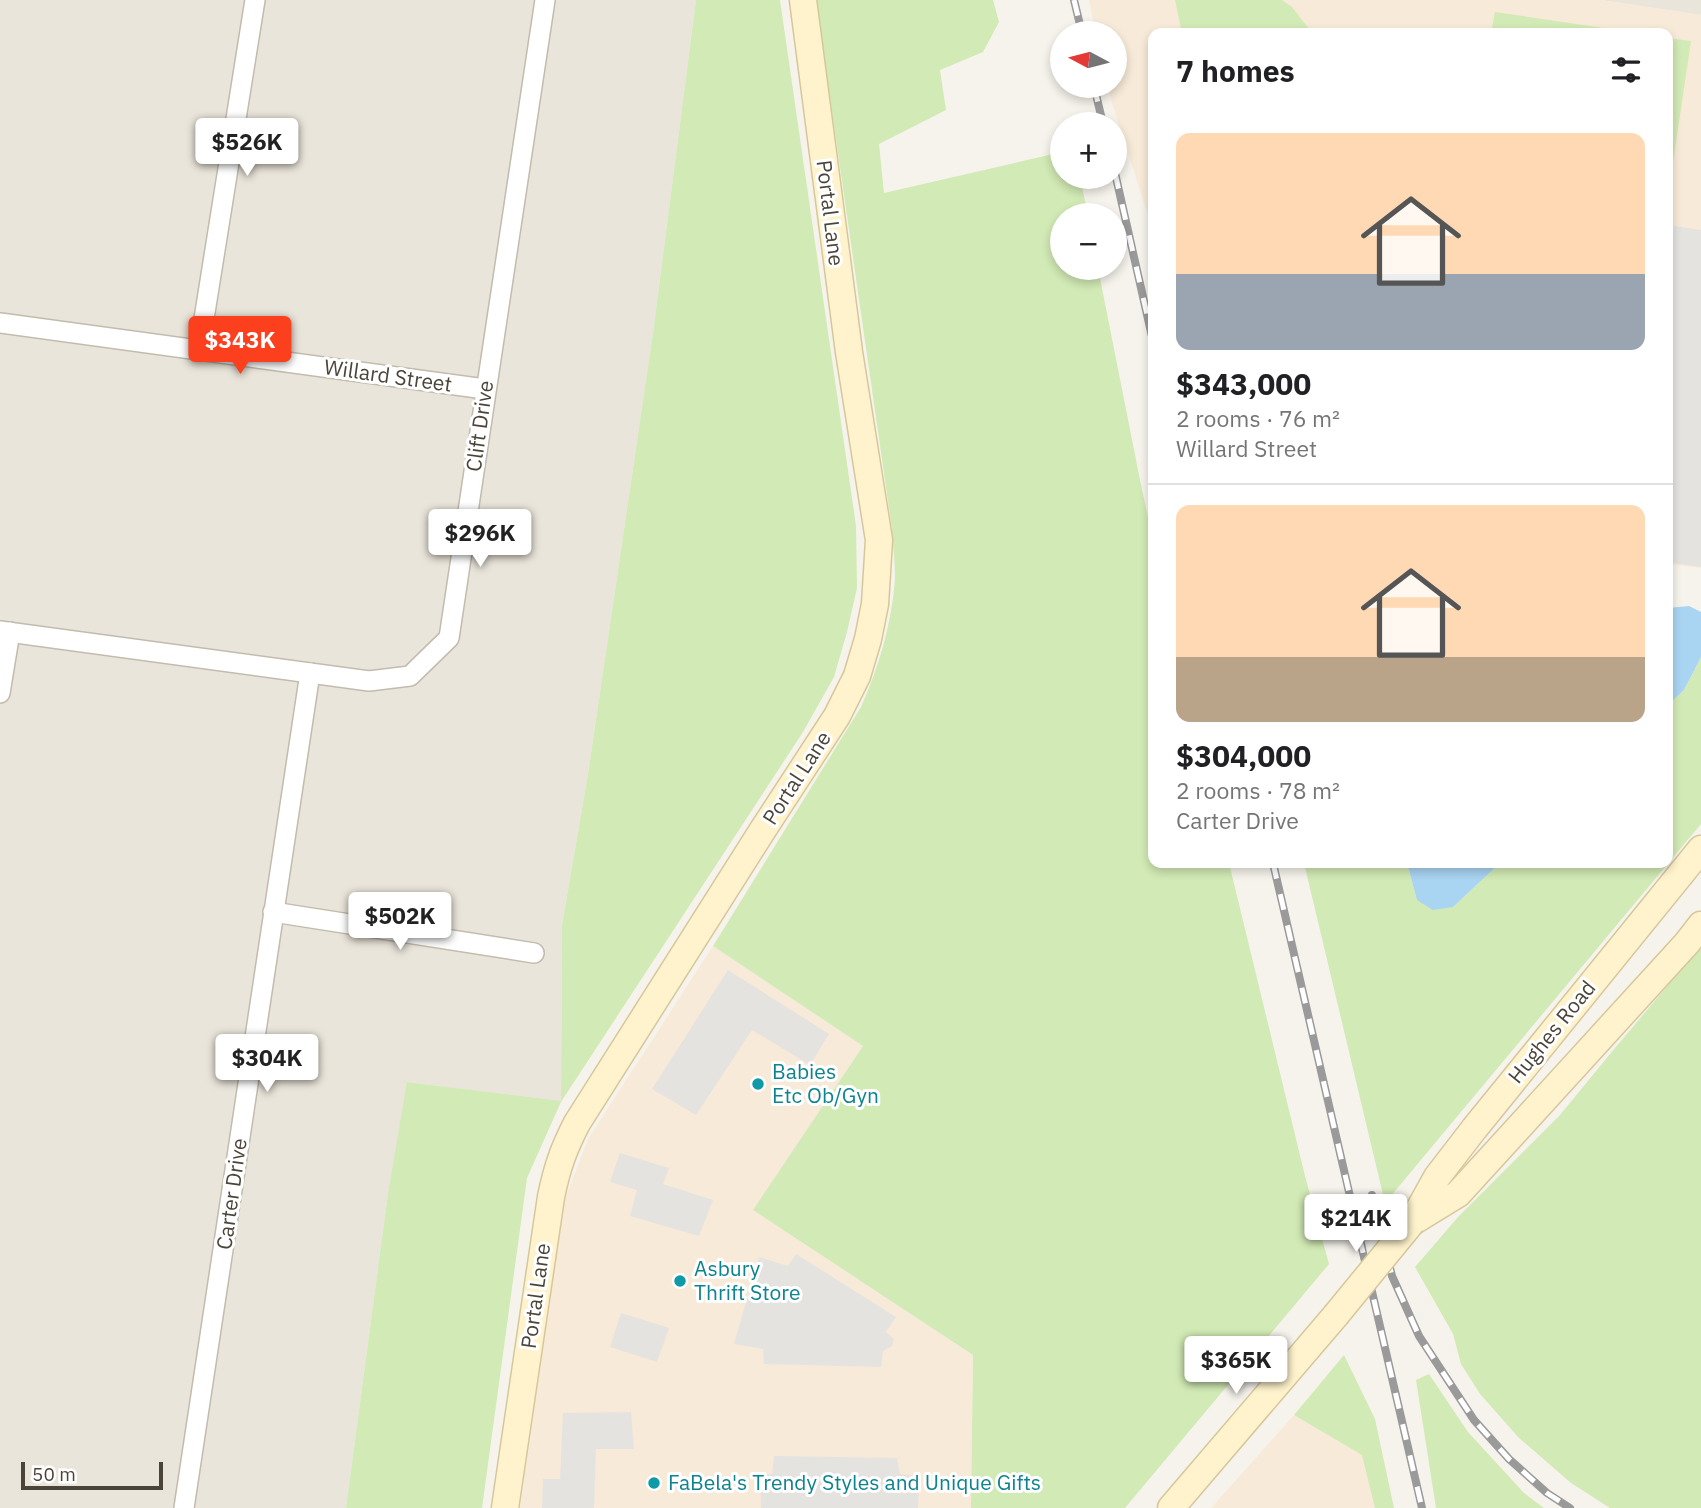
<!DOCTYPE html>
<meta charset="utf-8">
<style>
:root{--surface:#fff;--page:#f6f6f6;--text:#202124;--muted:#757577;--line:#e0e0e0;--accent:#fc3f1d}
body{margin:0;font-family:"IBM Plex Sans",sans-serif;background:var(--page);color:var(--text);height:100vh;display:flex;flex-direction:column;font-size:26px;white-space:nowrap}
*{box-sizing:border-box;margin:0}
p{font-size:23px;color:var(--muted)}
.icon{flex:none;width:38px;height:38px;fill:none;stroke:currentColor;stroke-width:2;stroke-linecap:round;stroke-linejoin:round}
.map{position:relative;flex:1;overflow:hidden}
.side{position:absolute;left:1148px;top:28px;width:525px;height:840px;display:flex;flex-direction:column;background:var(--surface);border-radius:14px;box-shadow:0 4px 10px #0003}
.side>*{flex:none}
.needle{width:46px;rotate:277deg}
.fabs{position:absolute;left:1050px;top:21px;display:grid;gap:14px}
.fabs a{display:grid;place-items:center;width:77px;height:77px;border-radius:50%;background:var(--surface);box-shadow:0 4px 10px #0003;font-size:35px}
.scale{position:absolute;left:21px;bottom:18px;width:142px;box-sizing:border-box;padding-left:7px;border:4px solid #4b4439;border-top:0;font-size:19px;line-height:24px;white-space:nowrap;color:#4b4439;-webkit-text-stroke:5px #fff;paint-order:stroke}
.price{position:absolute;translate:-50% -60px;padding:0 16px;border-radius:7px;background:#fff;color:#222;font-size:23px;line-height:46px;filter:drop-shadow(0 2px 4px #0008)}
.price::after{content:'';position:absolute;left:50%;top:42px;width:21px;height:16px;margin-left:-10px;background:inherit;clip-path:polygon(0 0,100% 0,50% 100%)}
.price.selected{background:var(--accent);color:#fff}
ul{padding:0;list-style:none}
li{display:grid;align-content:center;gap:14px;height:371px;padding:0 28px}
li+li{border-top:2px solid var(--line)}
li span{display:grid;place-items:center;height:217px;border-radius:14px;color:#555}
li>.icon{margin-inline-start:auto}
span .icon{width:126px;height:126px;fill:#fffc;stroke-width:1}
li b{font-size:30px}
h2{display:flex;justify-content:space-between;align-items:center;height:84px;padding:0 28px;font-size:30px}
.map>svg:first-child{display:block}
</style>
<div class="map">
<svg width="1701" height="1508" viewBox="0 0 1701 1508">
<rect width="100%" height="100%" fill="#f6f3ec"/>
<!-- residential -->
<g fill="#eae5da">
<path d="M 0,0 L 696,0 L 653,333 L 588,774 L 562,925 L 561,1102 L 408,1082 L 388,1193 L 346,1508 L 0,1508 Z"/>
<path d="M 1601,0 L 1701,0 L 1701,15 Z"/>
</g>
<!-- commercial -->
<g fill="#f7ead8">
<path d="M 1089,0 L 1601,0 L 1701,15 L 1701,568 L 1668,564 L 1668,33 L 1153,33 L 1153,238 L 1147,212 L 1112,103 L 1108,86 L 1115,86 L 1115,33 L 1096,33 Z"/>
<path d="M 713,946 L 863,1046 L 753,1210 L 973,1355 L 971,1508 L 520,1508 L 564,1202 L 588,1139 Z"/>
<path d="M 1294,1415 L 1363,1455 L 1375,1508 L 1211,1508 Z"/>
</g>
<!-- green -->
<g fill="#d2eab5">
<path d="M 696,0 L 780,0 L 856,526 L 857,588 L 847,632 L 834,677 L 803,732 L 561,1102 L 527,1178 L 482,1508 L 346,1508 L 388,1193 L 407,1082 L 561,1101 L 562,925 L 588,774 L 653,333 Z"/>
<path d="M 816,0 L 993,0 L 999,22 L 983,52 L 940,70 L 946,110 L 879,144 L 884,193 L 1062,152 L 1062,177 L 1080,177 L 1088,215 L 1062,215 L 1062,268 L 1098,268 L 1140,480 L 1153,540 L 1153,863 L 1229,863 L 1305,1176 L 1329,1264 L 1125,1508 L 971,1508 L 973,1355 L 753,1210 L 863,1046 L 713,946 L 861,707 C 879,667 892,622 895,579 C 895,562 893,545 892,529 Z"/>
<path d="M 1175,0 L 1282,0 L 1292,7 L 1312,33 L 1182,33 Z"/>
<path d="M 1495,12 L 1636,33 L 1637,33 L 1491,33 Z"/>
<path d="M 1668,38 L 1691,41 L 1672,169 L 1668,169 Z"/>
<path d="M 1701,657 L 1701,824 L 1385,1203 L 1304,863 L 1407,863 L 1417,900 L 1453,907 L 1500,863 L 1668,863 L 1668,705 L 1684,690 Z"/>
<path d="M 1701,946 L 1701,1508 L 1610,1508 L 1571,1483 L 1519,1438 L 1480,1394 L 1461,1364 L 1453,1334 L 1415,1267 L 1458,1217 L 1560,1115 L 1610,1054 Z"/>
<path d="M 1344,1355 L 1375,1419 L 1394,1508 L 1375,1508 L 1362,1455 L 1294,1415 Z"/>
<path d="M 1429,1374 L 1468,1432 L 1524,1493 L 1544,1508 L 1436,1508 L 1416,1380 Z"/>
</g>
<!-- parking -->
<g fill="#e5e3e0">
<path d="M 1674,226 L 1701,230 L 1701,567 L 1668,562 L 1668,272 Z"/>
<path d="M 728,970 L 829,1034 L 810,1065 L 752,1030 L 696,1115 L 652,1089 Z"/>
<path d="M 620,1153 L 669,1168 L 663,1184 L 713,1200 L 699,1236 L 630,1216 L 637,1190 L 610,1182 Z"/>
<path d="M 796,1254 L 896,1317 L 886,1332 L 894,1339 L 892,1346 L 883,1351 L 881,1367 L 764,1364 L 763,1349 L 734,1344 L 759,1257 L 788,1266 Z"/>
<path d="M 621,1313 L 669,1328 L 657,1362 L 610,1347 Z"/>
<path d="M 631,1412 L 634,1449 L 596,1449 L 594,1508 L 542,1508 L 543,1479 L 560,1479 L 563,1413 Z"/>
<path d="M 774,1456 L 897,1458 L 900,1474 L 919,1476 L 918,1508 L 761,1508 L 760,1474 L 772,1474 Z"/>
</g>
<!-- water -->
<g fill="#a9d4f2">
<path d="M 1689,606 L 1701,612 L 1701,657 L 1684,690 L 1668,705 L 1668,608 Z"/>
<path d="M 1407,863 L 1500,863 L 1453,907 L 1433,910 L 1417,900 Z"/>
</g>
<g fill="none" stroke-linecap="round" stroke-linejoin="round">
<!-- street casing -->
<g stroke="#c2bbae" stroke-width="22">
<g id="street">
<path d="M 0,323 L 485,389"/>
<path d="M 199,350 L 255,0"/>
<path d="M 0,631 L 369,681 L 410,676 L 449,638 L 545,0"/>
<path d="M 0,693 L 10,632"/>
<path d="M 273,912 L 534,953"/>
<path d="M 184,1508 L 310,673"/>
</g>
</g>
<!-- secondary casing -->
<g stroke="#d6c79b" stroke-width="29">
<g id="secondary">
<path d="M 1414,1221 L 1458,1194 L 1687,943 L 1701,925"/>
<path d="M 1412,1222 L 1437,1177 L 1474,1129 L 1701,849"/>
<path d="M 505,1508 L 551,1197 C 557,1168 563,1150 577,1123 L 764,828 L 837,716 L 857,676 L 868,639 L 875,604 L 879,540 L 849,352 L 803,0"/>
<path d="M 1171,1508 L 1336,1315"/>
</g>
</g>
<!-- street -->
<use href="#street" stroke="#fff" stroke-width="19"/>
<!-- secondary -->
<use href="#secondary" stroke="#fff3cd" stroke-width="26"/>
<!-- rail casing -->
<g stroke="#9a9a9a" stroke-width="8">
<g id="rail">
<path d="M 1074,0 L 1082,33"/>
<path d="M 1094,86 L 1103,124"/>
<path d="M 1115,173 L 1153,341"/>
<path d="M 1273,863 L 1422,1508"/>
<path d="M 1372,1195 L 1392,1276 L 1419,1336 L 1474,1420 L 1509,1459 L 1547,1493 L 1570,1508"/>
</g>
</g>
<!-- rail -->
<use href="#rail" stroke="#fff" stroke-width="5" stroke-dasharray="16" stroke-linecap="butt"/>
<!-- secondary-bridge casing -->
<g stroke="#d6c79b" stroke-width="29" stroke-linecap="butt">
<path id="secondary-bridge" d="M 1336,1315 L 1412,1222"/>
</g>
<!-- secondary-bridge -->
<use href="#secondary-bridge" stroke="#fff3cd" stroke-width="26"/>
</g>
<!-- markers -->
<g fill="#0f9aa8" stroke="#fff" stroke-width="2.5">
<circle cx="758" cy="1084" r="7"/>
<circle cx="680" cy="1281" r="7"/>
<circle cx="654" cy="1483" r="7"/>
</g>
<g text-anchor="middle" stroke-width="6" stroke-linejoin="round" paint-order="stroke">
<!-- street labels -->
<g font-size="21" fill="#4b4439" stroke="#fff">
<text transform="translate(830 213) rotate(83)" y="7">Portal Lane</text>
<text transform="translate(388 376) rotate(8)" y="7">Willard Street</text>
<text transform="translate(480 426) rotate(-82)" y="7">Clift Drive</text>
<text transform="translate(797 778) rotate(-57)" y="7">Portal Lane</text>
<text transform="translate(1552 1032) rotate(-51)" y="7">Hughes Road</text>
<text transform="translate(232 1194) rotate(-82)" y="7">Carter Drive</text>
<text transform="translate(536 1296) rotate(-82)" y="7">Portal Lane</text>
</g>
<!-- culture labels -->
<g font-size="21" fill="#0d838f" stroke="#fff" text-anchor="start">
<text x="772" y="1079">Babies<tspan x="772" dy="24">Etc Ob/Gyn</tspan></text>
<text x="694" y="1276">Asbury<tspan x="694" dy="24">Thrift Store</tspan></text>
<text x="668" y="1490">FaBela's Trendy Styles and Unique Gifts</text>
</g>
</g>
</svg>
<div class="fabs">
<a><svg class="needle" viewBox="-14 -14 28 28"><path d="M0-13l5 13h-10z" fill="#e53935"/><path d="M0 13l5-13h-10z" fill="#757577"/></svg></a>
<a>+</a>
<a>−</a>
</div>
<div class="scale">50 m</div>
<b class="price" style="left:247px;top:178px">$526K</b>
<b class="price selected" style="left:240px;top:376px">$343K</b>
<b class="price" style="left:480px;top:569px">$296K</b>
<b class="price" style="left:400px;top:952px">$502K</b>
<b class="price" style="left:267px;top:1094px">$304K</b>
<b class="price" style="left:1356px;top:1254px">$214K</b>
<b class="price" style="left:1236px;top:1396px">$365K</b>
<section class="side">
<h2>7 homes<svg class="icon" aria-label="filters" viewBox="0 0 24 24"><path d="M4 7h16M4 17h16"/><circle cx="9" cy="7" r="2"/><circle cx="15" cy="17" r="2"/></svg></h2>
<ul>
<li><span style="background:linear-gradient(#ffd9b3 65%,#9aa5b1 0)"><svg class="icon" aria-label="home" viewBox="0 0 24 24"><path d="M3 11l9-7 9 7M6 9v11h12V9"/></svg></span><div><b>$343,000</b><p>2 rooms · 76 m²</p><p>Willard Street</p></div></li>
<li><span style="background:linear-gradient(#ffd9b3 70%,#b9a48a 0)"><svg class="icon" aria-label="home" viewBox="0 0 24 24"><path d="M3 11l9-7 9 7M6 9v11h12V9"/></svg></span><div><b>$304,000</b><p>2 rooms · 78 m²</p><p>Carter Drive</p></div></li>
</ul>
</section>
</div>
